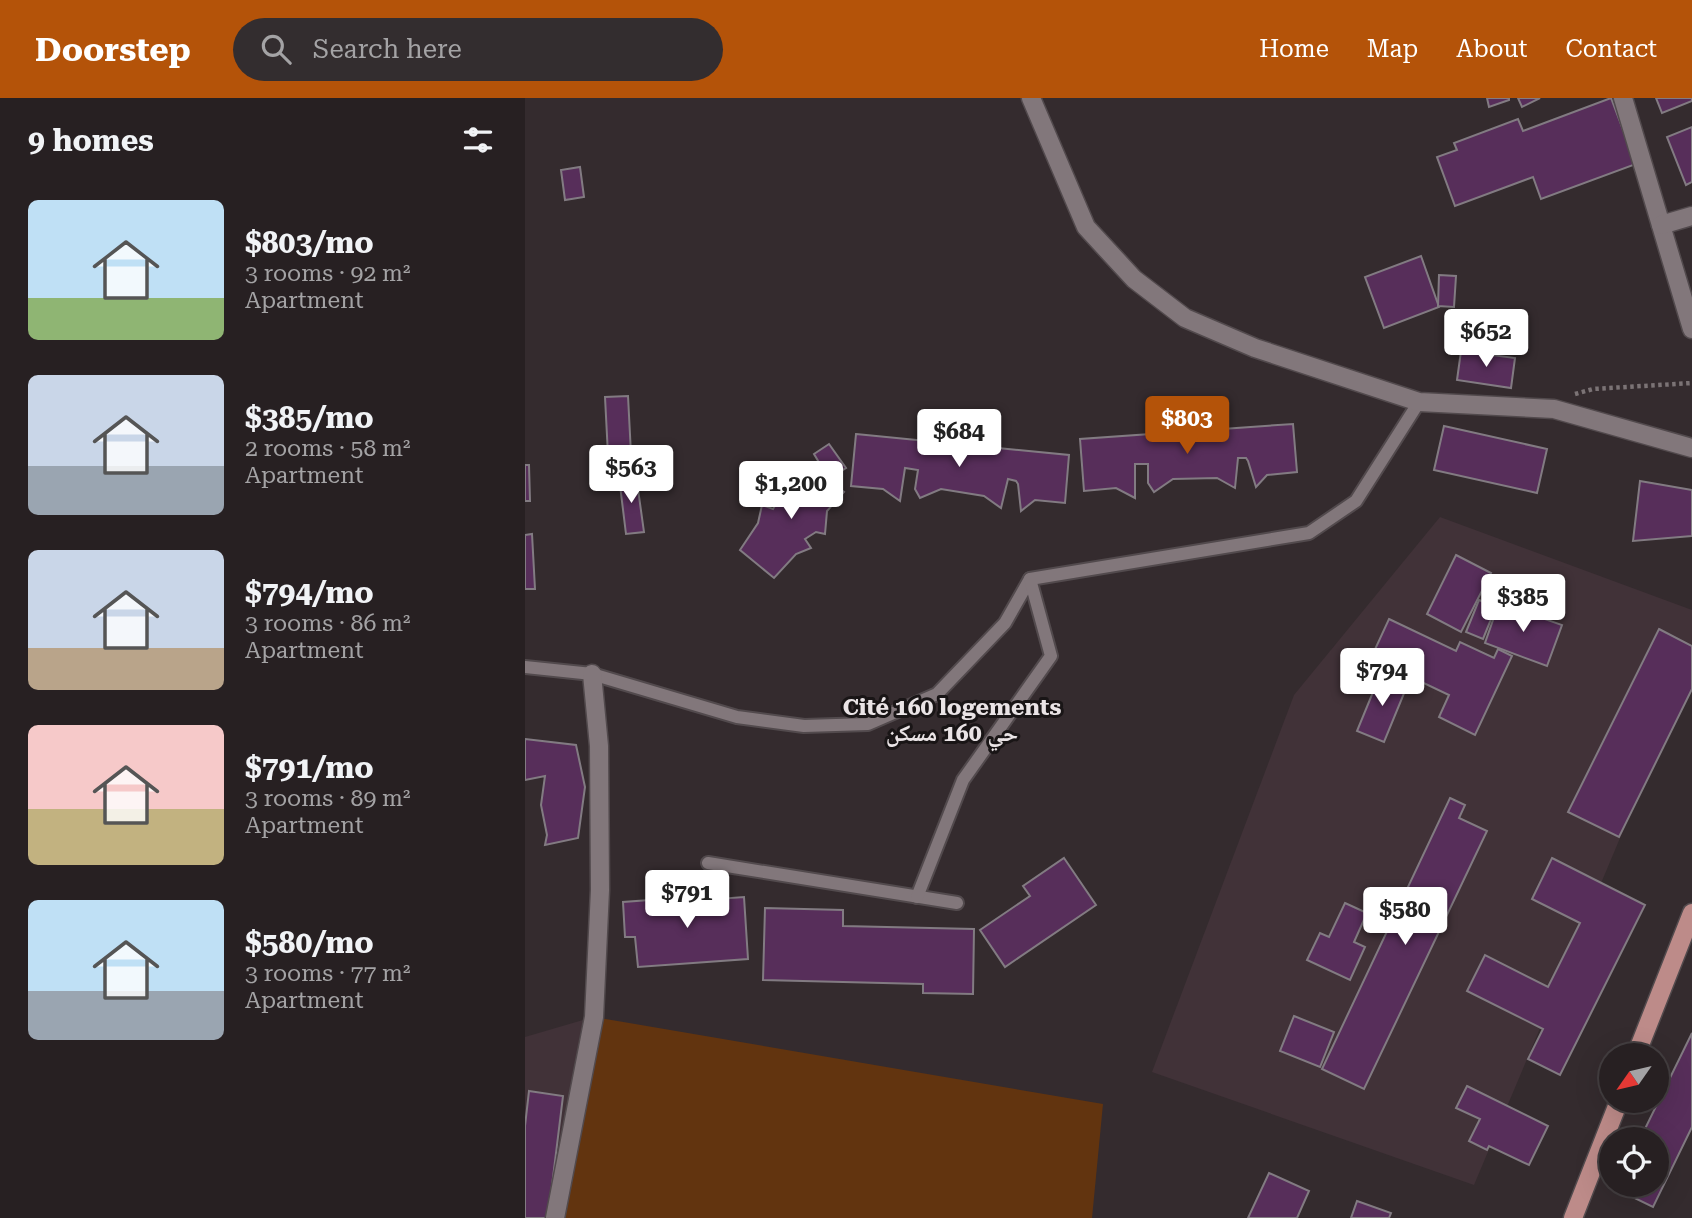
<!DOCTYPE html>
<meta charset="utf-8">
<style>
:root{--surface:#272022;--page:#332d2f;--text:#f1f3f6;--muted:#a4a3a5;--line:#433e40;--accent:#b45309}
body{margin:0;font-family:"Roboto Serif","Noto Naskh Arabic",serif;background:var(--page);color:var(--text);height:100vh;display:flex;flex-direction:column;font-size:26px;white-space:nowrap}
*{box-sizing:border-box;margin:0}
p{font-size:23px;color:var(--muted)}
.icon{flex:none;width:38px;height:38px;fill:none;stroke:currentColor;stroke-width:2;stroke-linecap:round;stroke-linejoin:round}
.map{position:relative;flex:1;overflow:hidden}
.side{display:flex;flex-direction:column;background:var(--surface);width:525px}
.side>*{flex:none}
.needle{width:46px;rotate:236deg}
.fabs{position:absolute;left:1074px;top:945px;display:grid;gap:14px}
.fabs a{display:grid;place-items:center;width:70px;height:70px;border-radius:50%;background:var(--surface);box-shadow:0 7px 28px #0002,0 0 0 2px var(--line);font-size:35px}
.price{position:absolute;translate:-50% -60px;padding:0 16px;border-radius:7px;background:#fff;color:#222;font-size:23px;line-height:46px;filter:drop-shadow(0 2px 4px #0008)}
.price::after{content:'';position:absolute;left:50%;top:42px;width:21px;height:16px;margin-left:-10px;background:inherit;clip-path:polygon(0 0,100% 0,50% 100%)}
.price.selected{background:var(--accent);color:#fff}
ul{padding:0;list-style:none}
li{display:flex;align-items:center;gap:21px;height:175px;padding:0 28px}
li span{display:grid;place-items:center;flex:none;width:196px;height:140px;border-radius:10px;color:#555}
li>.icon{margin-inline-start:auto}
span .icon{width:84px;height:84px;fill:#fffc;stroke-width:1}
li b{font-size:30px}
h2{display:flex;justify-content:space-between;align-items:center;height:84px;padding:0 28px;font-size:30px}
header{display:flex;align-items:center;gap:42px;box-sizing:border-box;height:98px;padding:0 35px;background:var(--accent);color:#fff}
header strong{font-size:33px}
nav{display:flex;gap:38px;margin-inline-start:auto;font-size:24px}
.search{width:490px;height:63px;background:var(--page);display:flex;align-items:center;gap:18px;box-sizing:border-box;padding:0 24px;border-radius:38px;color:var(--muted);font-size:26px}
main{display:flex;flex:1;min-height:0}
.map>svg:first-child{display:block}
</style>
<header>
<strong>Doorstep</strong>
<div class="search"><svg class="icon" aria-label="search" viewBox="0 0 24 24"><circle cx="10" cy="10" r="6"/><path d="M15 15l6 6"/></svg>Search here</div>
<nav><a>Home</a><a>Map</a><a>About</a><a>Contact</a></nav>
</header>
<main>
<section class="side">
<h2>9 homes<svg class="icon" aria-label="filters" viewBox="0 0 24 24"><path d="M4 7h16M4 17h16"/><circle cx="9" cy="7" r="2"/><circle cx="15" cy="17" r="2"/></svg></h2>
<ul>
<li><span style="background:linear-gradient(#bfe0f5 70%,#8fb573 0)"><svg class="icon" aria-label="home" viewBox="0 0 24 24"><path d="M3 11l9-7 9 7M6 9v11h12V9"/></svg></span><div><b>$803/mo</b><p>3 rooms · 92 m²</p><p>Apartment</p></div></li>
<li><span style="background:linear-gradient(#c9d6e8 65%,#9aa5b1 0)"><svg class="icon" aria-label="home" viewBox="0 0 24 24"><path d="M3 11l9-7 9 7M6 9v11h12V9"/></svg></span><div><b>$385/mo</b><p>2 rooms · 58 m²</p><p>Apartment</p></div></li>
<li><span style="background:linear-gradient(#c9d6e8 70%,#b9a48a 0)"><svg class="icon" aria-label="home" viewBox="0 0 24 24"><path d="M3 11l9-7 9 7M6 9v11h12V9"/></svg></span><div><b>$794/mo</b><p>3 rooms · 86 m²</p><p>Apartment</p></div></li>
<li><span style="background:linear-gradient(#f6c9c9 60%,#c2b280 0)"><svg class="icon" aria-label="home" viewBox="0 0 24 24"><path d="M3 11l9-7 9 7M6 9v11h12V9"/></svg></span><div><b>$791/mo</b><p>3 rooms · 89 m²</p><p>Apartment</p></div></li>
<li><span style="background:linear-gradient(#bfe0f5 65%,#9aa5b1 0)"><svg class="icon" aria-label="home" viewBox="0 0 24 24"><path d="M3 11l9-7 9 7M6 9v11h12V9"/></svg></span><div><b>$580/mo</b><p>3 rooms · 77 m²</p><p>Apartment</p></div></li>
</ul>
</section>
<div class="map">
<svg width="1167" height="1120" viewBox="0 0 1167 1120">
<rect width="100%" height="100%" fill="#342b2e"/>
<!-- built -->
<g fill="#413238">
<path d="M 915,419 L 1167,512 L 1167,569 L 949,1087 L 627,974 L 769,597 Z"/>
<path d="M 58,922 L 21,1120 L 0,1120 L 0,939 Z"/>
</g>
<!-- green -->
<path fill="#62340f" d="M 69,919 L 578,1006 L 567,1120 L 33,1120 Z"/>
<!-- building -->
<g fill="#572e5a" stroke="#827b82" stroke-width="2">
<path d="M 962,0 L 984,0 L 984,2 L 964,9 Z"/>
<path d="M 993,0 L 1015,0 L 997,9 Z"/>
<path d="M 1086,0 L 1111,66 L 1016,101 L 1008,79 L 930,108 L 912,59 L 932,52 L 929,45 L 993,21 L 998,33 Z"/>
<path d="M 1131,0 L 1167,0 L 1167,3 L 1137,15 Z"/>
<path d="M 1167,29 L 1167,84 L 1161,87 L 1142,39 Z"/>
<path d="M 55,69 L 59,99 L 40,102 L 36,72 Z"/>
<path d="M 896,158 L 914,209 L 859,230 L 840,179 Z"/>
<path d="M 914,177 L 931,178 L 929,209 L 913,208 Z"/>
<path d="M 936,253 L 990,260 L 986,290 L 932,282 Z"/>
<path d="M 103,298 L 106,356 L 83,357 L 80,299 Z"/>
<path d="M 768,326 L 772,374 L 742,377 L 731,389 L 723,363 L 721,360 L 713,360 L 710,390 L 692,380 L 648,381 L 629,394 L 623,385 L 623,366 L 610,366 L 610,400 L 591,390 L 559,393 L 555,341 Z"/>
<path d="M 919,328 L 1022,351 L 1012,395 L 909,372 Z"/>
<path d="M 331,336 L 544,357 L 540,405 L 510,402 L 496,413 L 493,386 L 491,383 L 483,381 L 476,410 L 459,398 L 416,391 L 395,400 L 390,391 L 393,372 L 380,370 L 375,403 L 358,391 L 326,388 Z"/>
<path d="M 304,346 L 321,370 L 304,381 L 289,356 Z"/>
<path d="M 0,367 L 4,367 L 5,403 L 0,403 Z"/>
<path d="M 283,368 L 319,394 L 302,413 L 300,436 L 291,434 L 280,441 L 286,450 L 271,456 L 249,480 L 215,452 L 233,425 L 237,407 L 248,411 L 254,401 L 248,384 L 260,388 Z"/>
<path d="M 111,377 L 119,434 L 101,436 L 94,379 Z"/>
<path d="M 1115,383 L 1167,392 L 1167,438 L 1108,443 Z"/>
<path d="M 7,436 L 10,491 L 0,491 L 0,437 Z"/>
<path d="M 931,457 L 966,475 L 936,534 L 902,516 Z"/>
<path d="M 954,502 L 971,509 L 958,541 L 941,534 Z"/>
<path d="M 974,505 L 1037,527 L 1022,568 L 960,545 Z"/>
<path d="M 864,521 L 931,553 L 935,544 L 969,560 L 973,551 L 987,558 L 950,637 L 914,619 L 924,597 L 846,560 Z"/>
<path d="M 1134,531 L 1167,548 L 1167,591 L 1094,739 L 1043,714 Z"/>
<path d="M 855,577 L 882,588 L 859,644 L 832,633 Z"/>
<path d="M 0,641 L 51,647 L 60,689 L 53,740 L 20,747 L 22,737 L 16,707 L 20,678 L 0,682 Z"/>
<path d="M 925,700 L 940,707 L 934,720 L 962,733 L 839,991 L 797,971 Z"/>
<path d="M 539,760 L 571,807 L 480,869 L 455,832 L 505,798 L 498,788 Z"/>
<path d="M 1027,760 L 1120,807 L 1035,977 L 1003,961 L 1018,931 L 942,893 L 960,857 L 1023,889 L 1055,825 L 1007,801 Z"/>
<path d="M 166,799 L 166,803 L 219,799 L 223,861 L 113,869 L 110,839 L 100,839 L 98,804 Z"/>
<path d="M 820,805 L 842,815 L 829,844 L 840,849 L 825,882 L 782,862 L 795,835 L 804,839 Z"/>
<path d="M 240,810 L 318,812 L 318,828 L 449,831 L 448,896 L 398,895 L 398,886 L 238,882 Z"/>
<path d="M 769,918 L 809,934 L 795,969 L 755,953 Z"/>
<path d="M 1167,935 L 1167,1029 L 1128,1109 L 1091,1091 L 1093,1087 L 1132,1087 L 1132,1041 L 1115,1041 Z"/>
<path d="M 942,988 L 1023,1028 L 1004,1067 L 964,1048 L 962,1052 L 944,1043 L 955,1021 L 931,1010 Z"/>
<path d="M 4,993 L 38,998 L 23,1120 L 0,1120 L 0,1028 Z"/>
<path d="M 744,1075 L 784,1093 L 772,1120 L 723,1120 Z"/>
<path d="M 832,1103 L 866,1115 L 864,1120 L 826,1120 Z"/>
</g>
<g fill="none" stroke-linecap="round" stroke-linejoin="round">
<!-- service casing -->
<g stroke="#524a4d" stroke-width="16">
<g id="service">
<path d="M 0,569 L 67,576 L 212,619 L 279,628 L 343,626 L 412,596 L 480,525 L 505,481"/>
<path d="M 183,765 L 432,805"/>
<path d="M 392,799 L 438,682 L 526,558 L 505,481 L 784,435 L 831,403 L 894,304"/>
</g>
</g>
<!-- minor casing -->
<g stroke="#524a4d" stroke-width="21">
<g id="minor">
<path d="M 506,0 L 561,129 L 609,181 L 660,220 L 730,250 L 894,304 L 1029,311 L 1167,350"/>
<path d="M 1098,0 L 1167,231"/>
<path d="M 1136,127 L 1167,118"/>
<path d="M 30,1120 L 69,919 L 75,792 L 74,648 L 67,576"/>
</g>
</g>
<!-- primary casing -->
<g stroke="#524a4d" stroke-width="21">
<g id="primary">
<path d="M 1111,957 L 1167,815"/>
<path d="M 1048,1120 L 1094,1003"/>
</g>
</g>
<!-- path -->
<path stroke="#7b7375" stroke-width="4.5" stroke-dasharray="3.5 3.5" stroke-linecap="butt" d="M 1050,296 L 1068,291 L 1167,285"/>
<!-- service -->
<use href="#service" stroke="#82777b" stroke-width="12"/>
<!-- minor -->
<use href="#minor" stroke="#82777b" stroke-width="18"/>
<!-- primary -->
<use href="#primary" stroke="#bd8b89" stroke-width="18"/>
</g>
<g text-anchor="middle" stroke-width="6" stroke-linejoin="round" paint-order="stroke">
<!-- neighbourhood labels -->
<g font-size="23" font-weight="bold" fill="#eae4e6" stroke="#191516">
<text x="427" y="617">Cité 160 logements<tspan x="427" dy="26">حي 160 مسكن</tspan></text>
</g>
</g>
</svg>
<div class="fabs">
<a><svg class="needle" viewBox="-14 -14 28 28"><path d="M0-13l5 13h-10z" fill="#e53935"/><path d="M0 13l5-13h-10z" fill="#a4a3a5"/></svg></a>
<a><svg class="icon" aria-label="locate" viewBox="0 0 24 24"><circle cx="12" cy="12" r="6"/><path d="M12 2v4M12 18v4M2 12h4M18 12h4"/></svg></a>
</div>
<b class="price" style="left:961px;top:271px">$652</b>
<b class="price selected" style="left:662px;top:358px">$803</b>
<b class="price" style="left:434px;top:371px">$684</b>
<b class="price" style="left:106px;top:407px">$563</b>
<b class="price" style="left:266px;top:423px">$1,200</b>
<b class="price" style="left:998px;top:536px">$385</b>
<b class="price" style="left:857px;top:610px">$794</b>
<b class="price" style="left:162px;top:832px">$791</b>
<b class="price" style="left:880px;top:849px">$580</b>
</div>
</main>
